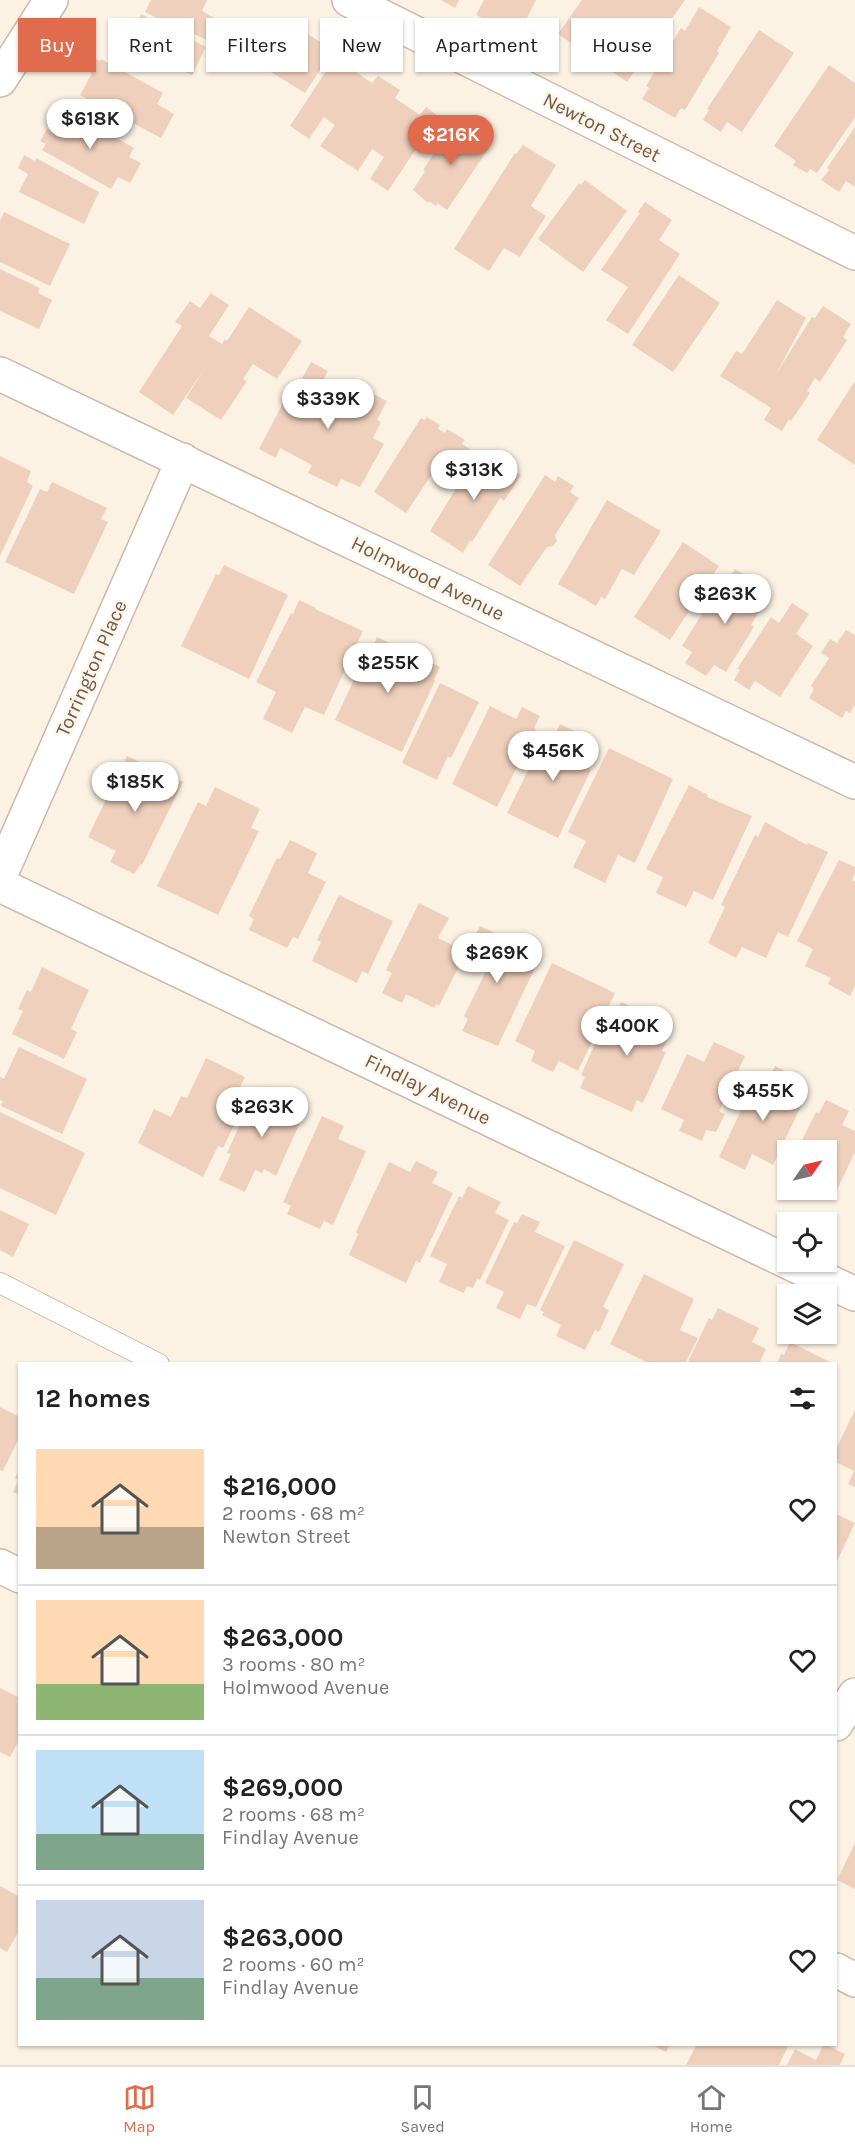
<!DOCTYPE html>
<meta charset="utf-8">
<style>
:root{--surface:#fff;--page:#f2f2f2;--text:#222;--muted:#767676;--line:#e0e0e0;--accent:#e06c4d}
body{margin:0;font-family:Karla,sans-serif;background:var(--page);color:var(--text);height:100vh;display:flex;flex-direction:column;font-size:22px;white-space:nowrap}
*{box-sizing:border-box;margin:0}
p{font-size:20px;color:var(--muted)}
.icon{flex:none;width:33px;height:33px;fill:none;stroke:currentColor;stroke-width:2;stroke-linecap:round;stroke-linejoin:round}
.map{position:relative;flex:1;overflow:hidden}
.sheet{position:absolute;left:18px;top:1362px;width:819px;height:684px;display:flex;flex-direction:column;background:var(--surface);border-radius:0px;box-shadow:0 2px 4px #0004}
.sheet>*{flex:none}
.guide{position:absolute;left:18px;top:18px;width:819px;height:54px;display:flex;gap:12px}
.needle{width:39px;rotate:56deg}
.tools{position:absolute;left:777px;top:1140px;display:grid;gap:12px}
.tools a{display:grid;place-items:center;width:60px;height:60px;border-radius:0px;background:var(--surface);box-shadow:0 2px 4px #0004;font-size:30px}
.price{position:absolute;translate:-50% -51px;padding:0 14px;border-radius:21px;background:#fff;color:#222;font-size:20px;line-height:39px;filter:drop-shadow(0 2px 3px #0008)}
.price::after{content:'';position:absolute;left:50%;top:36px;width:18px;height:14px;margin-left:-9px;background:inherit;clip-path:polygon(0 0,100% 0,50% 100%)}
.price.current{background:var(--accent);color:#fff}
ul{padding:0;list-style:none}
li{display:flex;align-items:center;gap:18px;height:150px;padding:0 18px}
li+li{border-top:2px solid var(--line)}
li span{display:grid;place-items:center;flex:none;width:168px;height:120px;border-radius:0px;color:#555}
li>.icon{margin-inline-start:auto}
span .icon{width:72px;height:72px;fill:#fffc;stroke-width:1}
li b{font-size:26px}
h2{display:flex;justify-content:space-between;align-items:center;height:72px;padding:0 18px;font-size:26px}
.pill{padding:0 21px;border-radius:0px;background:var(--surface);box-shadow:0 2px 4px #0004;font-size:21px;line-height:54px}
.pill.current{background:var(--accent);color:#fff}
.tabs{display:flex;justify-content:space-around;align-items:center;height:84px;border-top:2px solid var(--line);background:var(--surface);font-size:16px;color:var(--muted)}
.tabs a{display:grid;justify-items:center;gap:3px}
.tabs .current{color:var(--accent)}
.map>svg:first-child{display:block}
</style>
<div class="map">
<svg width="855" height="2065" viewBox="0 0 855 2065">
<rect width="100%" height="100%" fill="#fbf2e3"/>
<!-- building -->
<g fill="#efd0bc">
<path d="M 151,0 L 207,0 L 202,11 L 227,25 L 217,45 L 192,33 L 190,35 L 145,12 Z"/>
<path d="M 441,0 L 459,0 L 455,8 Z"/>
<path d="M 484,0 L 536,0 L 522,28 L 520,27 L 516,35 L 476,15 Z"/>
<path d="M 582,0 L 685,0 L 627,82 L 558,34 Z"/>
<path d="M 699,7 L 731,27 L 717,51 L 719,53 L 685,110 L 681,108 L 675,118 L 642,99 L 649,88 L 646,86 L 681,28 L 685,31 Z"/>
<path d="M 141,14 L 206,47 L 192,75 L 169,64 L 166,69 L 149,60 L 147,63 L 123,52 Z"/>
<path d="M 759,30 L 794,53 L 742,132 L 727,122 L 721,132 L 703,120 L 709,110 L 707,109 Z"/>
<path d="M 306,33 L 333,50 L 305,93 L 258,64 L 270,45 L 290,58 Z"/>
<path d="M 340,50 L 352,59 L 347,66 L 372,83 L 378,76 L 400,90 L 395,98 L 420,115 L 426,107 L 438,116 L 388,191 L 370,179 L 384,157 L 372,149 L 358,171 L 320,146 L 335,125 L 324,117 L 309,139 L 290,126 Z"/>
<path d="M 95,59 L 100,61 L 101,59 L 163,93 L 157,104 L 174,114 L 161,138 L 80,95 L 92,73 L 88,71 Z"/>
<path d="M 829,65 L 855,83 L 855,117 L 817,173 L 810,169 L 807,173 L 793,165 L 796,161 L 774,146 Z"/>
<path d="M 65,109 L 134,148 L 129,157 L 141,163 L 130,183 L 118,177 L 111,189 L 42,150 L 46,144 L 40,141 L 47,129 L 53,133 Z"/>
<path d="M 462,119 L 474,126 L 469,134 L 489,148 L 447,210 L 437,203 L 436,206 L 429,201 L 428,203 L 413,190 L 425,171 L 423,170 L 453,124 L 458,127 Z"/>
<path d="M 855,127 L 855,187 L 846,181 L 839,192 L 821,180 L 829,170 L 827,168 Z"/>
<path d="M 523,145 L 556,165 L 531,206 L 546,216 L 520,257 L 504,248 L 489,271 L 454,249 L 515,153 L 516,154 Z"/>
<path d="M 24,155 L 35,161 L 36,158 L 99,192 L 84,224 L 19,192 L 28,174 L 18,168 Z"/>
<path d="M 585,180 L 627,211 L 583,272 L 538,239 L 579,183 L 581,185 Z"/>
<path d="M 645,202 L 672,220 L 659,240 L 680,254 L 628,334 L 606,320 L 628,287 L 601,270 L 640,213 L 638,212 Z"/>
<path d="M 4,212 L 70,244 L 50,286 L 0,262 L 0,221 Z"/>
<path d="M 0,269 L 40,288 L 38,293 L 52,300 L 39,329 L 0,311 Z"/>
<path d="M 679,275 L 720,303 L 673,372 L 632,345 Z"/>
<path d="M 211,293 L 229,305 L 209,336 L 222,344 L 225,339 L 227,341 L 249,307 L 302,341 L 277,379 L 253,364 L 243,379 L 247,381 L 221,420 L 186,398 L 205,368 L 173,415 L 139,392 L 182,326 L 175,322 L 190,301 L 200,308 Z"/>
<path d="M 777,300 L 806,318 L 776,374 L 812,317 L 815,318 L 823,306 L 851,324 L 843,337 L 847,340 L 820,382 L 815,378 L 807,391 L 810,393 L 791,421 L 789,419 L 782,431 L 764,420 L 771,408 L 720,376 L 736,351 L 742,354 Z"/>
<path d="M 311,362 L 328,371 L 317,391 L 343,405 L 354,384 L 387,401 L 377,420 L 381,422 L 373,438 L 384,444 L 360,487 L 341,479 L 337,487 L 308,473 L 312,465 L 280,448 L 276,458 L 259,449 L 295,380 L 300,382 Z"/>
<path d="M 855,381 L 855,465 L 817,440 Z"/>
<path d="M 427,417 L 440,425 L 438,429 L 445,433 L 447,429 L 465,440 L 462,444 L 470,449 L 455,472 L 440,462 L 406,513 L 374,492 L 421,418 L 425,420 Z"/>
<path d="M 484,451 L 521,475 L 504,501 L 500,498 L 472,542 L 470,540 L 463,553 L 430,531 L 465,474 L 468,476 Z"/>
<path d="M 0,456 L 31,471 L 27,482 L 33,486 L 0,556 Z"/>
<path d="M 545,475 L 555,482 L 558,476 L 574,486 L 570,492 L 579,498 L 555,535 L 557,541 L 553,546 L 547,547 L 520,586 L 488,565 Z"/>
<path d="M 52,482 L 107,508 L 101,519 L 108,522 L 74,594 L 5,562 L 40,489 L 47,492 Z"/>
<path d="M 607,500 L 661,531 L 634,575 L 622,569 L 605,599 L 601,597 L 596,606 L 558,584 Z"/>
<path d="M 683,542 L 719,566 L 670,640 L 634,617 Z"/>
<path d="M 224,565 L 288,595 L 249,679 L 181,646 L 216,574 L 219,575 Z"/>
<path d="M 735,569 L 771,592 L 751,625 L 754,627 L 726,672 L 714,665 L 706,676 L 685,663 L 692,652 L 682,646 L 710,601 L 715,604 Z"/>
<path d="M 299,600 L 316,608 L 315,609 L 363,631 L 324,715 L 305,707 L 292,733 L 263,719 L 276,692 L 256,682 L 291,613 L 293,614 Z"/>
<path d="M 792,603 L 809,614 L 796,634 L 813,646 L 780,697 L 755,681 L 749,690 L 734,680 L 740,670 L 737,669 L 771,617 L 779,623 Z"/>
<path d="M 846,630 L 855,635 L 855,705 L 850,713 L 846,711 L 842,718 L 809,698 L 814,689 L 811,686 L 829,658 L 821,653 L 830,639 L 837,643 Z"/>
<path d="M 377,637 L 440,667 L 434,680 L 435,681 L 402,752 L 335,720 L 368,650 L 371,651 Z"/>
<path d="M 440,683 L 479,702 L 451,758 L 448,756 L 437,780 L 402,763 Z"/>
<path d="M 490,706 L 516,719 L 522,707 L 540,716 L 534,728 L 536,729 L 497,807 L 452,784 Z"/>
<path d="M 560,724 L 589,738 L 583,749 L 590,752 L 587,758 L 592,761 L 588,769 L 591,770 L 558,838 L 507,813 L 547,732 L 554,736 Z"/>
<path d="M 609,748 L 673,779 L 635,863 L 618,855 L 605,883 L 573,867 L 586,841 L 568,832 Z"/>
<path d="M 127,756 L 183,782 L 142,865 L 141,864 L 134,874 L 110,862 L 116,851 L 88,837 Z"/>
<path d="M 689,785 L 708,795 L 707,797 L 752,816 L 713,900 L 694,891 L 686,907 L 656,893 L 663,877 L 646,869 Z"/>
<path d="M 215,787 L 260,809 L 251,828 L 259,831 L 218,915 L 157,886 L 198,802 L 206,806 Z"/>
<path d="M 765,822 L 807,845 L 808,843 L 828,852 L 788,937 L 778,932 L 766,958 L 742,947 L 736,958 L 708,943 L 725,907 L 721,905 L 755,835 L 758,837 Z"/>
<path d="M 290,840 L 317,853 L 308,873 L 326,882 L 298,939 L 293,937 L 287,948 L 249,930 L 254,919 L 249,916 L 277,858 L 280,859 Z"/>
<path d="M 839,860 L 855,867 L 855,874 L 852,880 L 855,882 L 855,986 L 850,996 L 828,984 L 831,978 L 805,966 L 813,949 L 797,941 Z"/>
<path d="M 339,895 L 393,921 L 368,974 L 362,971 L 357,983 L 312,961 L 321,942 L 317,940 Z"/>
<path d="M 419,903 L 449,918 L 438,938 L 466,952 L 439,1006 L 436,1004 L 434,1008 L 406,994 L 402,1003 L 382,993 L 392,973 L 386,970 Z"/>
<path d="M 480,926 L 541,955 L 498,1046 L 462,1031 L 468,1019 L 464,1016 L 487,969 L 464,958 Z"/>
<path d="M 552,963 L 615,993 L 578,1071 L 559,1061 L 553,1072 L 542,1067 L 531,1061 L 535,1051 L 515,1041 Z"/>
<path d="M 42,967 L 89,990 L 71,1029 L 77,1032 L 64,1059 L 12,1034 L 23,1011 L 18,1009 L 27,990 L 31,992 Z"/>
<path d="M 621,1002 L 674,1025 L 662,1051 L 666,1052 L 643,1103 L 637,1100 L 632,1112 L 580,1088 L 585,1077 L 581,1075 L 604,1024 L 610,1027 Z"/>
<path d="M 714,1042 L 745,1056 L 719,1111 L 725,1114 L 716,1132 L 706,1130 L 702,1141 L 679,1131 L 684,1120 L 661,1109 L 687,1054 L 704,1062 Z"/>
<path d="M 19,1047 L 87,1079 L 62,1134 L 1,1106 L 3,1101 L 0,1100 L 0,1077 L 4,1079 Z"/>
<path d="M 206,1058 L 245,1077 L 237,1093 L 248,1097 L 223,1148 L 218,1146 L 203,1177 L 138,1143 L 154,1109 L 171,1117 L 181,1096 L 187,1098 Z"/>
<path d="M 775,1066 L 794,1076 L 784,1095 L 802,1104 L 773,1165 L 752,1154 L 745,1170 L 719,1157 L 755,1081 L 765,1086 Z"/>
<path d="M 265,1086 L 304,1105 L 299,1116 L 302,1118 L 276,1176 L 264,1169 L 262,1173 L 255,1170 L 245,1192 L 219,1180 L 231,1154 L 227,1153 L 253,1096 L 259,1098 Z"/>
<path d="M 826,1100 L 849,1111 L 842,1125 L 855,1131 L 855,1152 L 835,1194 L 826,1190 L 826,1150 L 797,1150 L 816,1112 L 819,1113 Z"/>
<path d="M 0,1112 L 85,1153 L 56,1215 L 0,1188 Z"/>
<path d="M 322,1116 L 344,1126 L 338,1139 L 366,1151 L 333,1225 L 324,1221 L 320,1229 L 287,1214 L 291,1206 L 283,1202 Z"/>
<path d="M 416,1161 L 438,1172 L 432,1183 L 453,1193 L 420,1263 L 416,1261 L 406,1283 L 349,1255 L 358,1234 L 356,1232 L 389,1162 L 410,1172 Z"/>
<path d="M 788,1173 L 788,1190 L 809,1190 L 805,1198 L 781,1187 Z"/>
<path d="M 468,1186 L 501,1202 L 495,1213 L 509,1220 L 480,1280 L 477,1279 L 473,1288 L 467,1286 L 464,1293 L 439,1282 L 447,1264 L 430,1256 L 459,1196 L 462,1198 Z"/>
<path d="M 0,1210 L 29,1224 L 13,1257 L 0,1250 Z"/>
<path d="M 522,1214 L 540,1222 L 535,1232 L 565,1246 L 536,1307 L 527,1304 L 520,1319 L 496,1308 L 504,1292 L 485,1283 L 514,1222 L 517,1223 Z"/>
<path d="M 574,1240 L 624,1264 L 603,1307 L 609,1310 L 599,1332 L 595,1330 L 585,1350 L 556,1336 L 561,1325 L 542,1315 L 544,1312 L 540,1310 Z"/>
<path d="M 644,1274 L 694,1299 L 680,1330 L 698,1338 L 685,1364 L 650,1364 L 610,1344 Z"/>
<path d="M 718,1308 L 759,1328 L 752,1342 L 766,1349 L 759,1364 L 687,1364 L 709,1318 L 712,1320 Z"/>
<path d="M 790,1342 L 834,1364 L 777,1364 L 781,1354 L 784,1355 Z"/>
<path d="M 0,1407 L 20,1417 L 20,1436 L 3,1471 L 0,1470 Z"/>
<path d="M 855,1410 L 855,1487 L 848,1484 L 854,1471 L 836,1462 L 836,1449 Z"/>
<path d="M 20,1469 L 20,1495 L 13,1492 L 19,1480 L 15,1478 Z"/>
<path d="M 836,1514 L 855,1523 L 836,1563 Z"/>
<path d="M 0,1688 L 20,1698 L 20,1738 L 10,1757 L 0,1752 Z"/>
<path d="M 855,1843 L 855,1889 L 837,1880 Z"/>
<path d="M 0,1886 L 20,1897 L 20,1929 L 7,1952 L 0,1948 Z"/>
<path d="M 650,2044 L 670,2044 L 666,2052 Z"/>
<path d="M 697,2044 L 789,2044 L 779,2065 L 686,2065 Z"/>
<path d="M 824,2044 L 845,2054 L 840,2065 L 787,2065 L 795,2049 L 816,2060 Z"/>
</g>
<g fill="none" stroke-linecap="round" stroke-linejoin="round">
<!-- service casing -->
<g stroke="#ccb9aa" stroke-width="22">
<path id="service" d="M 0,1283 L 159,1364"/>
</g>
<!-- minor casing -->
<g stroke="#ccb9aa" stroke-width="36">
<g id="minor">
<path d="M 349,0 L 855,253"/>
<path d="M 0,80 L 51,0"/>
<path d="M 0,374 L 855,782"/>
<path d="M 0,876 L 183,460"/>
<path d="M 0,885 L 855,1294"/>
<path d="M 0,1566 L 20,1576"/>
<path d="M 836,1724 L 855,1695"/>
<path d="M 836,1970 L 855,1980"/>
</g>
</g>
<!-- service -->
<use href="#service" stroke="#fff" stroke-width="20"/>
<!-- minor -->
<use href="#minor" stroke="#fff" stroke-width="33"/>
</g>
<g text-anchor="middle" stroke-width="5" stroke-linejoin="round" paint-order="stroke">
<!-- street labels -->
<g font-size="20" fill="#72584a" stroke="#fef6e9">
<text transform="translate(602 127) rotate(27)" y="7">Newton Street</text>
<text transform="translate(428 578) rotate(26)" y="7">Holmwood Avenue</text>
<text transform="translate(91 668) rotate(-66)" y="7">Torrington Place</text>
<text transform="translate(428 1089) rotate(26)" y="7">Findlay Avenue</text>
</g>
</g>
</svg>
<div class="tools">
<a><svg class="needle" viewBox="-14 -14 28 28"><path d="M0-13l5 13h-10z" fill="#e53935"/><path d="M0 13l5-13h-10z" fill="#767676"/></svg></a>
<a><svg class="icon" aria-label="locate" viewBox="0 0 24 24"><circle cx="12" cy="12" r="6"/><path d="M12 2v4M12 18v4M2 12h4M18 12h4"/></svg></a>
<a><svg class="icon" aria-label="layers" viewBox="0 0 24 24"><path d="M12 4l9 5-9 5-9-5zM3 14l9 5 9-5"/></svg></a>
</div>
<b class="price" style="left:90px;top:150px">$618K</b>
<b class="price current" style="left:451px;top:166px">$216K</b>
<b class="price" style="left:328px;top:430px">$339K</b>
<b class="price" style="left:474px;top:501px">$313K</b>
<b class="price" style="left:725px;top:625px">$263K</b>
<b class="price" style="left:388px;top:694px">$255K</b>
<b class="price" style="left:553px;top:782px">$456K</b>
<b class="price" style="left:135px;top:813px">$185K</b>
<b class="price" style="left:497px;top:984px">$269K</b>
<b class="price" style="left:627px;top:1057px">$400K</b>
<b class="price" style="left:763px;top:1122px">$455K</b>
<b class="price" style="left:262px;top:1138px">$263K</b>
<div class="guide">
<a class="pill current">Buy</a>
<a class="pill">Rent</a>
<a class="pill">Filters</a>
<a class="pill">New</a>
<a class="pill">Apartment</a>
<a class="pill">House</a>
</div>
<section class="sheet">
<h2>12 homes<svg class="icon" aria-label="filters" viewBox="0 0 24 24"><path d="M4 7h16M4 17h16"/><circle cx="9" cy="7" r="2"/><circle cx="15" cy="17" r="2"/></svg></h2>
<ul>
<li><span style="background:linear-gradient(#ffd9b3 65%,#b9a48a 0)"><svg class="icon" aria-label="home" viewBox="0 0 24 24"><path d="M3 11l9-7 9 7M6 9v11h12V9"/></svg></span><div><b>$216,000</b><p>2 rooms · 68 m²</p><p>Newton Street</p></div><svg class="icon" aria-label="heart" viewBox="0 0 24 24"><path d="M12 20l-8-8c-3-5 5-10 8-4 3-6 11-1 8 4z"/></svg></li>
<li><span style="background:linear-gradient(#ffd9b3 70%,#8fb573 0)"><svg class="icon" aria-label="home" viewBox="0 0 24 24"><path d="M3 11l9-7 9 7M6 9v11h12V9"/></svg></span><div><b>$263,000</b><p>3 rooms · 80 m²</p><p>Holmwood Avenue</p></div><svg class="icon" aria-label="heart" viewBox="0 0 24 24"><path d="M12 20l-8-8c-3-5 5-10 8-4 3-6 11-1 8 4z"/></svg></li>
<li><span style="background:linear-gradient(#bfe0f5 70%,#7fa58c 0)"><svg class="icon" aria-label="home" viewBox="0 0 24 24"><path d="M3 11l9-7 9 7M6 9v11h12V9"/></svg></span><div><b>$269,000</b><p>2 rooms · 68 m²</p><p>Findlay Avenue</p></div><svg class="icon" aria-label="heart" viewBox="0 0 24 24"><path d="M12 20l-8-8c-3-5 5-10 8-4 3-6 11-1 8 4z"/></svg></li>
<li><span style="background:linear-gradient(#c9d6e8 65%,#7fa58c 0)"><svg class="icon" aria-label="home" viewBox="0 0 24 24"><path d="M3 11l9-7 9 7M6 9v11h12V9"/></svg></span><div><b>$263,000</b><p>2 rooms · 60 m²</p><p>Findlay Avenue</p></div><svg class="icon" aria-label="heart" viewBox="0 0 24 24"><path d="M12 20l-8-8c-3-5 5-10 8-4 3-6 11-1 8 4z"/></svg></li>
</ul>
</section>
</div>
<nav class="tabs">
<a class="current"><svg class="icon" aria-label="map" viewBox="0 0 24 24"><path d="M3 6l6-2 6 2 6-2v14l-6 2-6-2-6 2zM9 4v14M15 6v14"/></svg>Map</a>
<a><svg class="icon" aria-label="saved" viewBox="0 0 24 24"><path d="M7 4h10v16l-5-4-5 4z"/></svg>Saved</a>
<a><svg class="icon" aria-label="home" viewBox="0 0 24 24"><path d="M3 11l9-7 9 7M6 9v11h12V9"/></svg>Home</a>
</nav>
